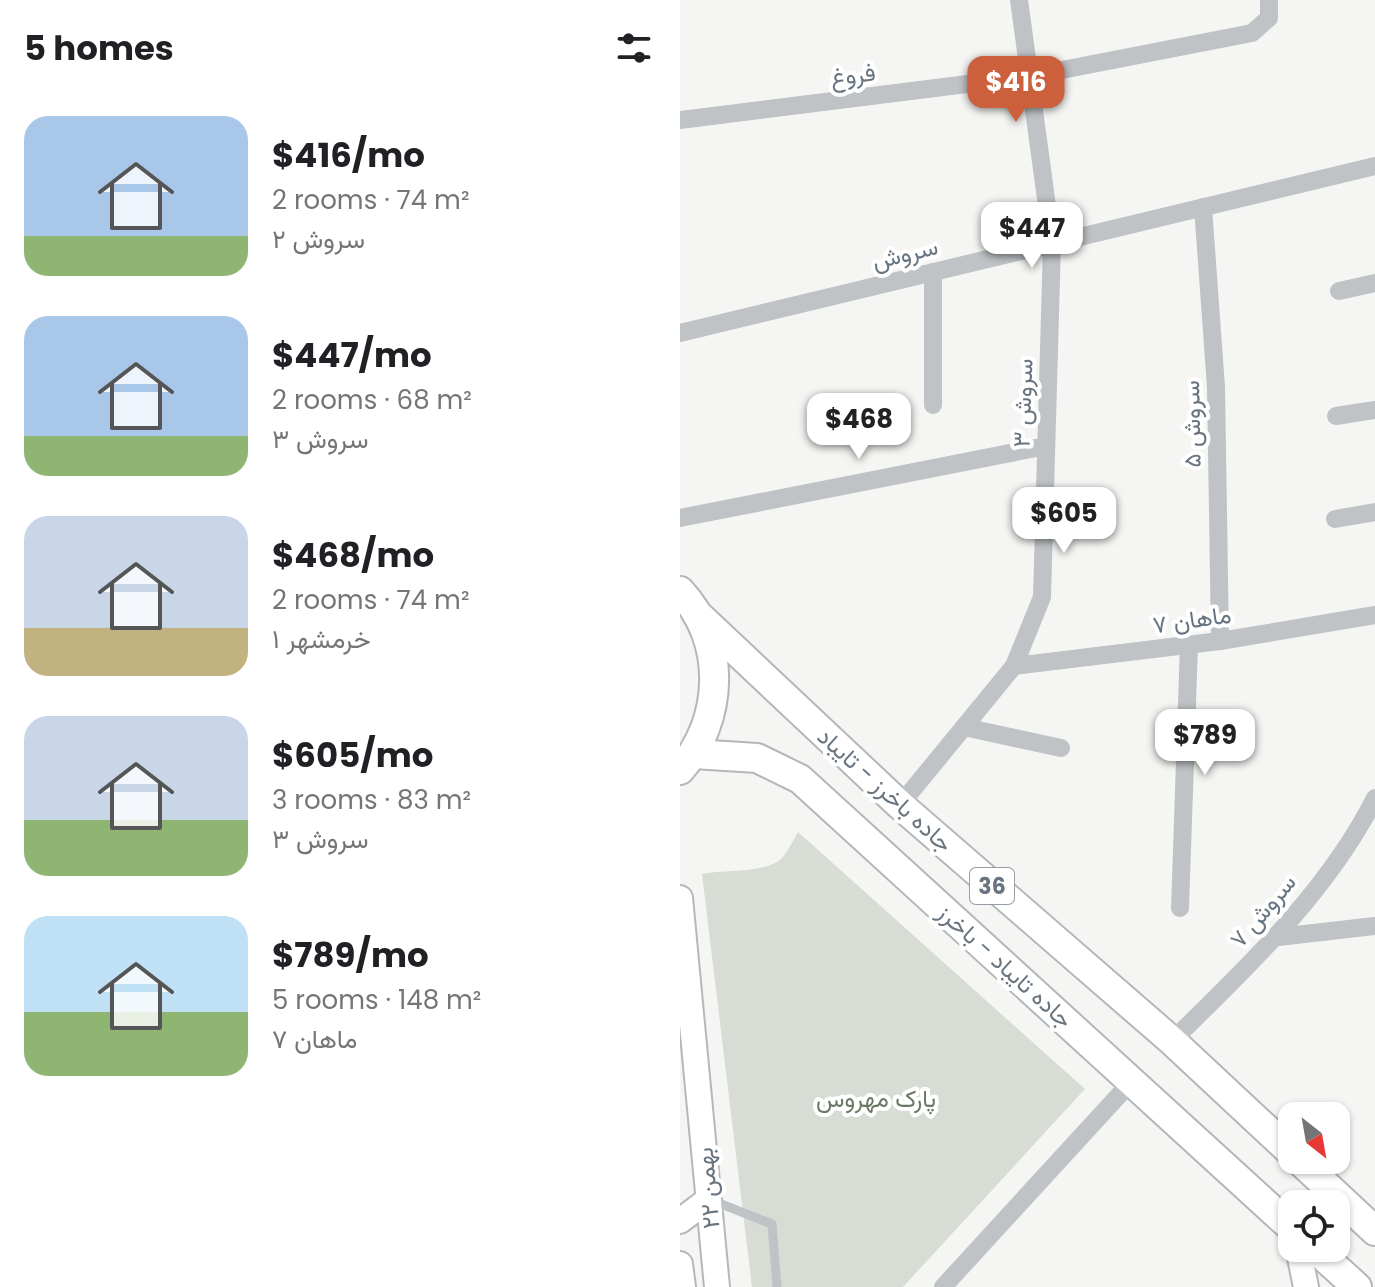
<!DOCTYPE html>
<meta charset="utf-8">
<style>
:root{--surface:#fff;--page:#f6f6f6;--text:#202124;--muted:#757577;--accent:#cc5f3c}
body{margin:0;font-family:Poppins,Vazirmatn,sans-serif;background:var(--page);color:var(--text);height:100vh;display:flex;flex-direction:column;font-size:30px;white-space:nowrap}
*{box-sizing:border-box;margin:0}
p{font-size:26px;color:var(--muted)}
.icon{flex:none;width:44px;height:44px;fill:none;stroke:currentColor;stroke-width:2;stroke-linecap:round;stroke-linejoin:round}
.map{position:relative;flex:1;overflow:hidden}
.details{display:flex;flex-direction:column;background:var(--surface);width:680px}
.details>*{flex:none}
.needle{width:52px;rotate:149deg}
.buttons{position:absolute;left:598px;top:1102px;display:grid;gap:16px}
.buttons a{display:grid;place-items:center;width:72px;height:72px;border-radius:16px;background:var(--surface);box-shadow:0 2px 6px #0004;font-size:40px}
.price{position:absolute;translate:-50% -68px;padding:0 18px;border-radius:16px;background:#fff;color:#222;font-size:26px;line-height:52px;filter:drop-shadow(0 2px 4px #0008)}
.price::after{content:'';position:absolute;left:50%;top:48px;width:24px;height:18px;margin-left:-12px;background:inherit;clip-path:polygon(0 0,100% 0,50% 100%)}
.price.active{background:var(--accent);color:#fff}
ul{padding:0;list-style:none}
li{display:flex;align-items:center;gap:24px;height:200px;padding:0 24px}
li span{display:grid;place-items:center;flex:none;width:224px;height:160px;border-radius:24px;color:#555}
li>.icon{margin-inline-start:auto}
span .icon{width:96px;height:96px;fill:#fffc;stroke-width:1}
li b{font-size:34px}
h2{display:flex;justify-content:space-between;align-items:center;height:96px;padding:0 24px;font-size:34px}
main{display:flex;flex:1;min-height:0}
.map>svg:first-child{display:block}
</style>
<main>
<section class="details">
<h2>5 homes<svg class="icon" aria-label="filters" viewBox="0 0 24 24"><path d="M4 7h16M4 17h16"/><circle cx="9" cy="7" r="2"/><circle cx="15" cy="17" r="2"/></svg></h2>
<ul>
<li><span style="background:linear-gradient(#a9c7e8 75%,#8fb573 0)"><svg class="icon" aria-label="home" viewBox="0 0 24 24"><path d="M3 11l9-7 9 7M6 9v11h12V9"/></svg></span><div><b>$416/mo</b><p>2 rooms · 74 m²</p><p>سروش ۲</p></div></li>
<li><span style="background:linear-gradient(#a9c7e8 75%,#8fb573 0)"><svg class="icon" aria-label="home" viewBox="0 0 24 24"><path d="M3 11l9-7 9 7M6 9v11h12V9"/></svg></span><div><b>$447/mo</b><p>2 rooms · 68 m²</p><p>سروش ۳</p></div></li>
<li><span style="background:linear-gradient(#c9d6e8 70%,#c2b280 0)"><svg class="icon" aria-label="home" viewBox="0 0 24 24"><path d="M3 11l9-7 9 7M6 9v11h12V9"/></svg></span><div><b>$468/mo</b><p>2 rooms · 74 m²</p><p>خرمشهر ۱</p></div></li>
<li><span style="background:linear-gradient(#c9d6e8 65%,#8fb573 0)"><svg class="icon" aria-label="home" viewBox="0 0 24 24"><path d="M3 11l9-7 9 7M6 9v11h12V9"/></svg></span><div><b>$605/mo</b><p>3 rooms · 83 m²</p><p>سروش ۳</p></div></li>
<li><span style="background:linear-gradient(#bfe0f5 60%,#8fb573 0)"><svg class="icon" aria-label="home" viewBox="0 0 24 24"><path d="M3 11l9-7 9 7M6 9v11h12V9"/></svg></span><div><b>$789/mo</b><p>5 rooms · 148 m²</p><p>ماهان ۷</p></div></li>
</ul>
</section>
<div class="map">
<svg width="695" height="1287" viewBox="0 0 695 1287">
<rect width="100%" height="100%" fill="#f5f6f3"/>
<!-- green -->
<path fill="#d7dcd4" d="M 118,832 L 405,1089 L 223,1287 L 72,1287 L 22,874 C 46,869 80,874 100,860 C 107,854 113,840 118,832 Z"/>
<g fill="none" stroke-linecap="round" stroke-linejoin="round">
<!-- secondary casing -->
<g stroke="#b4b8bc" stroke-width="28">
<g id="secondary">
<path d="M 0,898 L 37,1287"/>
<path d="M 0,1221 L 29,1199"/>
<path d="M 618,1248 L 626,1287"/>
<path d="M 0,1264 L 3,1287"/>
</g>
</g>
<!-- primary casing -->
<g stroke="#b3b7ba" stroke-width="32">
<g id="primary">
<path d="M 0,591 C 47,641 44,720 0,770"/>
<path d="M 17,614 L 220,805 L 492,1041 L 612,1153"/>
<path d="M 14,754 L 77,758 L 120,779 L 612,1228"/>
<path d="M 619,1160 L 695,1231"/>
<path d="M 634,1248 L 677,1287"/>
</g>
</g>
<!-- service -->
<path stroke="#bfc3c6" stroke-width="9" d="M 31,1200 L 92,1224 L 97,1287"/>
<!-- minor -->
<g stroke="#bfc3c6" stroke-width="18">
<path d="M 0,120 L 351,76 L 572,33 L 589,18 L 589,0"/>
<path d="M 523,207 L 536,387 L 540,641"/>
<path d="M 659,291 L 695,283"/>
<path d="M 0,333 L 695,166"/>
<path d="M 253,405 L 253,272"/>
<path d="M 656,416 L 695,410"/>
<path d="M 0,518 L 366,446"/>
<path d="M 655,519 L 695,512"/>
<path d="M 334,666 L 540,641 L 695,615"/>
<path d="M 284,727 L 381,748"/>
<path d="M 220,805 L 334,666 L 362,597 L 372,243 L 339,0"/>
<path d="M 500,908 L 509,645"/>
<path d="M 598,937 L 695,926"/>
<path d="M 492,1041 C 567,967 647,893 695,798"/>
<path d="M 263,1287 L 452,1081"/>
</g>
<!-- secondary -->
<use href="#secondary" stroke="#fff" stroke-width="24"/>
<!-- primary -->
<use href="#primary" stroke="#fff" stroke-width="28"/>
</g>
<g text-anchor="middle" stroke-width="8" stroke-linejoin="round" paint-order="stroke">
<!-- shield labels -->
<rect fill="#fff" stroke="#959ea6" stroke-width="2" x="290" y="868" width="44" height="36" rx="6"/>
<g font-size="22" font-weight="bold" fill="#687580">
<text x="312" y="894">36</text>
</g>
<!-- street labels -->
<g font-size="24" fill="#687580" stroke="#fff">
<text transform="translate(173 75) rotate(-7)" y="8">فروغ</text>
<text transform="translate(225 254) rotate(-14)" y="8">سروش</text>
<text transform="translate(343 403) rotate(-88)" y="8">سروش ۳</text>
<text transform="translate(512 424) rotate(-91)" y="8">سروش ۵</text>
<text transform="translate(512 620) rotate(-8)" y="8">ماهان ۷</text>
<text transform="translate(205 790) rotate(42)" y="8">جاده باخرز - تایباد</text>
<text transform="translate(583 911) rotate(-50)" y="8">سروش ۷</text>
<text transform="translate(325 966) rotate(42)" y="8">جاده تایباد - باخرز</text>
<text transform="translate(28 1188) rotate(-95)" y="8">۲۲ بهمن</text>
</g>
<!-- park labels -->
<g font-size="24" fill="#6a7866" stroke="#fff">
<text x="196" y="1107">پارک مهروس</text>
</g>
</g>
</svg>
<div class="buttons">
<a><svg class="needle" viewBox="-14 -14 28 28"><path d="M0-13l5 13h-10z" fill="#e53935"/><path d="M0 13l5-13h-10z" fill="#757577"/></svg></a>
<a><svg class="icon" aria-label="locate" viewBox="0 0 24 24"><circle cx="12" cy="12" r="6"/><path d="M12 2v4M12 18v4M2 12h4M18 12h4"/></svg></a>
</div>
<b class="price active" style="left:336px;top:124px">$416</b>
<b class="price" style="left:352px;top:270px">$447</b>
<b class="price" style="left:179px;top:461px">$468</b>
<b class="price" style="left:384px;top:555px">$605</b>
<b class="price" style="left:525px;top:777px">$789</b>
</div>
</main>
